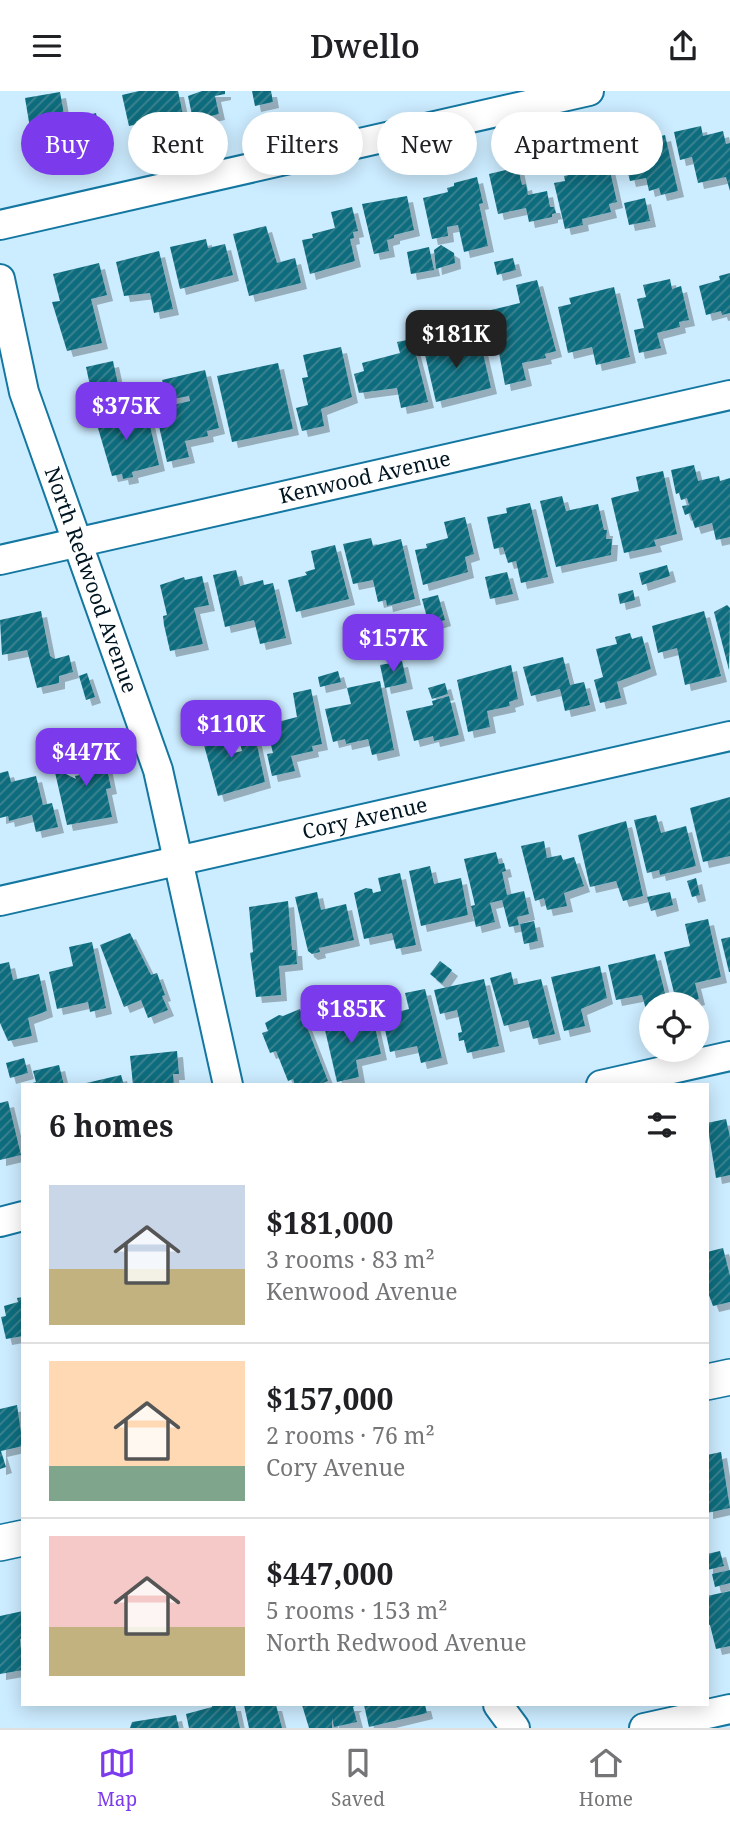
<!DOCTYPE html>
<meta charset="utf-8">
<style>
:root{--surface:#fff;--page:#f6f6f6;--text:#202124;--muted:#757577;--line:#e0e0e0;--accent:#7c3aed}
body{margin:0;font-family:"Noto Serif",serif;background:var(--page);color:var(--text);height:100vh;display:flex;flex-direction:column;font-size:26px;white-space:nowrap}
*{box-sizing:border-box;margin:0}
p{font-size:23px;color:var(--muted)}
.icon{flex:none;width:38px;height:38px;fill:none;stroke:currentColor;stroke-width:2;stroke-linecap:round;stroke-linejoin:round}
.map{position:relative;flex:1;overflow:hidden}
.drawer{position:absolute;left:21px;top:992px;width:688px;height:623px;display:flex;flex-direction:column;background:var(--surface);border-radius:0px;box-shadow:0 4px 18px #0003}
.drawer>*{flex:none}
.hud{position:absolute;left:21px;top:21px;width:690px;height:63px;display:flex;gap:14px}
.controls{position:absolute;left:639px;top:901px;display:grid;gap:14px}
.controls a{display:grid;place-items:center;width:70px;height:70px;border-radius:50%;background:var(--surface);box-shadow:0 4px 18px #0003;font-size:35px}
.price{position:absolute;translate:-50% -60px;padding:0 16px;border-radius:14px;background:var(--accent);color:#fff;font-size:23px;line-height:46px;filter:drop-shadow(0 2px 4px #0008)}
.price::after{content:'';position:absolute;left:50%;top:42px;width:21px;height:16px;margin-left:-10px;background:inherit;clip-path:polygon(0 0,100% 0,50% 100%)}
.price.selected{background:#222;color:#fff}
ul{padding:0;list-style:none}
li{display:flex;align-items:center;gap:21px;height:175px;padding:0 28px}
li+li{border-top:2px solid var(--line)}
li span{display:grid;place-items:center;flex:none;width:196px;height:140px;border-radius:0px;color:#555}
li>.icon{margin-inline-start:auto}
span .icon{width:84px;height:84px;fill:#fffc;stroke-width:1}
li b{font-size:30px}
h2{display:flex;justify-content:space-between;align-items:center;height:84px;padding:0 28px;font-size:30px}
.chip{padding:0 24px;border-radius:32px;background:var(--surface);box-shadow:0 4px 18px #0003;font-size:24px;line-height:63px}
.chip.selected{background:var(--accent);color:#fff}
header{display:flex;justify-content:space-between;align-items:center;height:91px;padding:0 28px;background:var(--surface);font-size:32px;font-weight:600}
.menu{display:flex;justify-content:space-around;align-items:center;height:98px;border-top:2px solid var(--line);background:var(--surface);font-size:19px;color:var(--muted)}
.menu a{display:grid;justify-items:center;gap:4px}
.menu .selected{color:var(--accent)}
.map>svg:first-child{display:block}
</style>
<header><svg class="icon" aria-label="menu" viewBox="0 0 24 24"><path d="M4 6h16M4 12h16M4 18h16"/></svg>Dwello<svg class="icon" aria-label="share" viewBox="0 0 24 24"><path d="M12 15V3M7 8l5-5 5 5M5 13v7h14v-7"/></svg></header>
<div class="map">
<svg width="730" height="1637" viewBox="0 0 730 1637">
<defs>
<pattern id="building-hatch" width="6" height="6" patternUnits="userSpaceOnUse" patternTransform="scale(1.75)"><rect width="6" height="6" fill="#0f6d7e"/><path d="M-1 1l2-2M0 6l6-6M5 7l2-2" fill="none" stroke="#408491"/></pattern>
<filter id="shadow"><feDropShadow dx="6" dy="6" stdDeviation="0" flood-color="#0004"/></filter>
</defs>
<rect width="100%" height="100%" fill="#ccecff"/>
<!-- building -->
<g fill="url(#building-hatch)" filter="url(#shadow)">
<path d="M 139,0 L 178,0 L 185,33 L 160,38 L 158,29 L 129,35 L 122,4 Z"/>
<path d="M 202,0 L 225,0 L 225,3 L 215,5 L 219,23 L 193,29 L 188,5 Z"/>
<path d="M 252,0 L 271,0 L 273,11 L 255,15 Z"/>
<path d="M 60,1 L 65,29 L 96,22 L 101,47 L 80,50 L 81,54 L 76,55 L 77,65 L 54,68 L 51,52 L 33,55 L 25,7 Z"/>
<path d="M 701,35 L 703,45 L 723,40 L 726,53 L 730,52 L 730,100 L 726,86 L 698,92 L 692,66 L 680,69 L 674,41 Z"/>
<path d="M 665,44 L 678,100 L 661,104 L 659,97 L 649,100 L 646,87 L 630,90 L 621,55 Z"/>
<path d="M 605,58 L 617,111 L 609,113 L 611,121 L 582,128 L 583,134 L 565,138 L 554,92 L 565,90 L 564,85 L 588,80 L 584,63 Z"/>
<path d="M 518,76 L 522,94 L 526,93 L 528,104 L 547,100 L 550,116 L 554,116 L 556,122 L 552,123 L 552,126 L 529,131 L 526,117 L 498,123 L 489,83 Z"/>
<path d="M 477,86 L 483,112 L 479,113 L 488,155 L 464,161 L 458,134 L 447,136 L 448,145 L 432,148 L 423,107 L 448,101 L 447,97 L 454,95 L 454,92 Z"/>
<path d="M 407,105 L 414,139 L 394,144 L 394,147 L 387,149 L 389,160 L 374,163 L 362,113 Z"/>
<path d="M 645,107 L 650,130 L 629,134 L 624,112 Z"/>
<path d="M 352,116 L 358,140 L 353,141 L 354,147 L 350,148 L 355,170 L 310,183 L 302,149 L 313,147 L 312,143 L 335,137 L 331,121 Z"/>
<path d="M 266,135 L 277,172 L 295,167 L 301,192 L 249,205 L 233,143 Z"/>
<path d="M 206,148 L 208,157 L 225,153 L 233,184 L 180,198 L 170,156 Z"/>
<path d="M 441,154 L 454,162 L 455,172 L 436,178 L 434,159 Z"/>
<path d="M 429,156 L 434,179 L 411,183 L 407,161 Z"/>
<path d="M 159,160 L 173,218 L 154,222 L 150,202 L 124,205 L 116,171 Z"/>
<path d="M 513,167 L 516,179 L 497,184 L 494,171 Z"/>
<path d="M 99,172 L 107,204 L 91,208 L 102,252 L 67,260 L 52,211 L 60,210 L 53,183 Z"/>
<path d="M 730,182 L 730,222 L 722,224 L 721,220 L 706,224 L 699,195 L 720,189 L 719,185 Z"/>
<path d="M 670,188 L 672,198 L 681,195 L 689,229 L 679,231 L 680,236 L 657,242 L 661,257 L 639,262 L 634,239 L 644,237 L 637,208 L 646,206 L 643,194 Z"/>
<path d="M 537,189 L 556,260 L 545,263 L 546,267 L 522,272 L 526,289 L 505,294 L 491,219 L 520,212 L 516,194 Z"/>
<path d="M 614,196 L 630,266 L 596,274 L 592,256 L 568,262 L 558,216 L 571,213 L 569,207 Z"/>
<path d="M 462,246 L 466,262 L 482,258 L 491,297 L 436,311 L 423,255 Z"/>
<path d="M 412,248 L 428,311 L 401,317 L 397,297 L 359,302 L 354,283 L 364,280 L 362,272 L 400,262 L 397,251 Z"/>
<path d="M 341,256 L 352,306 L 321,318 L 324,335 L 302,340 L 296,317 L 308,314 L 302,287 L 308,286 L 303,264 Z"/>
<path d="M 113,270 L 121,307 L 94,313 L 86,276 Z"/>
<path d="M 278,272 L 293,338 L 232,351 L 217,285 Z"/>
<path d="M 205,279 L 219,337 L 207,340 L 208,345 L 185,350 L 189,366 L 167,371 L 157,326 L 166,323 L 164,316 L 190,310 L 189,305 L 167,309 L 162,289 Z"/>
<path d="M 119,313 L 123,332 L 148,326 L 159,374 L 132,381 L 133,386 L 123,388 L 122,383 L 112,385 L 93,320 Z"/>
<path d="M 694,374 L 698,390 L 719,385 L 720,390 L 730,387 L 730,446 L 716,449 L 712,432 L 695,437 L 690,422 L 685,424 L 682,415 L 689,414 L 687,407 L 681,409 L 679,402 L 676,403 L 671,379 Z"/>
<path d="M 663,380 L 677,443 L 654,449 L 656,455 L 624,462 L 611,407 L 639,400 L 636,386 Z"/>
<path d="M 562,405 L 566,420 L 598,413 L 604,439 L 607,439 L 606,448 L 612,448 L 611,464 L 556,476 L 540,410 Z"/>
<path d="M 530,412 L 548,486 L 521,492 L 516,470 L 508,472 L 503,456 L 494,458 L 487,426 L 507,422 L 506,417 Z"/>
<path d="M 465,426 L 474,463 L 465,466 L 468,481 L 423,494 L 415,459 L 427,457 L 426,453 L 448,447 L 444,431 Z"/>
<path d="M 371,447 L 373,455 L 401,448 L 415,508 L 387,515 L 386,509 L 378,511 L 373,489 L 353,493 L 343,453 Z"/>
<path d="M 335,454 L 349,508 L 296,521 L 288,489 L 307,484 L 305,481 L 315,478 L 311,460 Z"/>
<path d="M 667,474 L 670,485 L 642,494 L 639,482 Z"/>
<path d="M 236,479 L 240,495 L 263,489 L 264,494 L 273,492 L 286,547 L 260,553 L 254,529 L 225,536 L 213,484 Z"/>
<path d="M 507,481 L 513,503 L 490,508 L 485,486 Z"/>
<path d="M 202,485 L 209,514 L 194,517 L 203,553 L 170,560 L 164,534 L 163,525 L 167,524 L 160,494 L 184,486 L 185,489 Z"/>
<path d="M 633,499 L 635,509 L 620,513 L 618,503 Z"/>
<path d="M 438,504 L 445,529 L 429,534 L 422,508 Z"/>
<path d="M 727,514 L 730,517 L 729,579 L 714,521 Z"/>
<path d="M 41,520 L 50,565 L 55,568 L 69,564 L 73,581 L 59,585 L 59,592 L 37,597 L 27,559 L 2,564 L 0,529 Z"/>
<path d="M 704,520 L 721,585 L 685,594 L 677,557 L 658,562 L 652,535 Z"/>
<path d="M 630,542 L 632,548 L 642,545 L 651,578 L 617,591 L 621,607 L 600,612 L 594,589 L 603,586 L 596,558 L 617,553 L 615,546 Z"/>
<path d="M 396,551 L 398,563 L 388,565 L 385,553 Z"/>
<path d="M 563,566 L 570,594 L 584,591 L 590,614 L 565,620 L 560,598 L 531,605 L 523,576 Z"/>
<path d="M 402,570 L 407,592 L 385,597 L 380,574 Z"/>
<path d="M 511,574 L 518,608 L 509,611 L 510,615 L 487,620 L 490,636 L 468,641 L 457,589 Z"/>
<path d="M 338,580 L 341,591 L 320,596 L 318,586 Z"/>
<path d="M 87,582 L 95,606 L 86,609 L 79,585 Z"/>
<path d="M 380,590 L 394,659 L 372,664 L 368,648 L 346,653 L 345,648 L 333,651 L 325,618 L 351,613 L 347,597 Z"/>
<path d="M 445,592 L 448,603 L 432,608 L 428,597 Z"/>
<path d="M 311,598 L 322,653 L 312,655 L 313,660 L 291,665 L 295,680 L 272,685 L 267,663 L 273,662 L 266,634 L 297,626 L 293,602 Z"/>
<path d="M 449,605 L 459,644 L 434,650 L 433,645 L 414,650 L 406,620 L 433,614 L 432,610 Z"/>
<path d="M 224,630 L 229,663 L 242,660 L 239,648 L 255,645 L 265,691 L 218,705 L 199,636 Z"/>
<path d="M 95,649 L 98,660 L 103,659 L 111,697 L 106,698 L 112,726 L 67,734 L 54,677 L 76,688 L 75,685 L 80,684 L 77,664 L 85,663 L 83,652 Z"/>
<path d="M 8,680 L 11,691 L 36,685 L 43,714 L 52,712 L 58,736 L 36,741 L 32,724 L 9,730 L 8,725 L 0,727 L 0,682 Z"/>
<path d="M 730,706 L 730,765 L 703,771 L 690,717 Z"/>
<path d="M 656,724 L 661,742 L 686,735 L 696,775 L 660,784 L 659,779 L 647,782 L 634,729 Z"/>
<path d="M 626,730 L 643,805 L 623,810 L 616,790 L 590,796 L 578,744 Z"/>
<path d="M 544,750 L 547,767 L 561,764 L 563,769 L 574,766 L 584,795 L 564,802 L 567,815 L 547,819 L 544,807 L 535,810 L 521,755 Z"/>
<path d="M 496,761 L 499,773 L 504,772 L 506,780 L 502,781 L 507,804 L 524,800 L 529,823 L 517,826 L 519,834 L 509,836 L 502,809 L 490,812 L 495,831 L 476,836 L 471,815 L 475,814 L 464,768 Z"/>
<path d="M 430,775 L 434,793 L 461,787 L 468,824 L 421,835 L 409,780 Z"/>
<path d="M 400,782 L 416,854 L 396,858 L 392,842 L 364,848 L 354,802 L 366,797 L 372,798 L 373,802 L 381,800 L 378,787 Z"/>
<path d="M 696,787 L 700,804 L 692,806 L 687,790 Z"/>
<path d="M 317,801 L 321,819 L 346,813 L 354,849 L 319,857 L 320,861 L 312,863 L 308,860 L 295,806 Z"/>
<path d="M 670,801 L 673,814 L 651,820 L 647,806 Z"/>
<path d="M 288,810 L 292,859 L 296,859 L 297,873 L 279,875 L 281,904 L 256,906 L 250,862 L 253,861 L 249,816 Z"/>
<path d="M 708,828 L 721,886 L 695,892 L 699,908 L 677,914 L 664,861 L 690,855 L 685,833 Z"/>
<path d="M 534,830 L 538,850 L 524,853 L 520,833 Z"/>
<path d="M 130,842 L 151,884 L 157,882 L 165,904 L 162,905 L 168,919 L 148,927 L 141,909 L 124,916 L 100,854 Z"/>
<path d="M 730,846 L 730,881 L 729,881 L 721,848 Z"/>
<path d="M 92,851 L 106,917 L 90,921 L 88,911 L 57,918 L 49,881 L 73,875 L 69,856 Z"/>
<path d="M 655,863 L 668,914 L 651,914 L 651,921 L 647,922 L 642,904 L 616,909 L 608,874 Z"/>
<path d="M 440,870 L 452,879 L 442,893 L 430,883 Z"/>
<path d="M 9,871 L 13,889 L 39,883 L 47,920 L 28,927 L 32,945 L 8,950 L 0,932 L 0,873 Z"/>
<path d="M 600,875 L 607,907 L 581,918 L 585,935 L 564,940 L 551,886 Z"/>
<path d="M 511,881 L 514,894 L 541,888 L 555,943 L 533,948 L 528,929 L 504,935 L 490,887 Z"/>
<path d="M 484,888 L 499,955 L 467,962 L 464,949 L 459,950 L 458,942 L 462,941 L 457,919 L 440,923 L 434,899 Z"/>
<path d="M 425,898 L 442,967 L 421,972 L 417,955 L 390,961 L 382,925 L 409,918 L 405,902 Z"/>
<path d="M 374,909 L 376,921 L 359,923 L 357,912 Z"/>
<path d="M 300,918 L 328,990 L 318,994 L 295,994 L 293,988 L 288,990 L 276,960 L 270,962 L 262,942 L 268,940 L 265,932 L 279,924 L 283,925 Z"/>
<path d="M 339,922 L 341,935 L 373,927 L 381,963 L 356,969 L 359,986 L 337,991 L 325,939 L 330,938 L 327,924 Z"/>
<path d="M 177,960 L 179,983 L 173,983 L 174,994 L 133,994 L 130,965 Z"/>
<path d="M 24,967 L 28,982 L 10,987 L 6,972 Z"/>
<path d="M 59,974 L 64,994 L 26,994 L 36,991 L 33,980 Z"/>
<path d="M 121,984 L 124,994 L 82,994 L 82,993 Z"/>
<path d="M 8,1010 L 21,1064 L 0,1069 L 0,1012 Z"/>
<path d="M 726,1028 L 730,1046 L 730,1084 L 716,1087 L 707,1032 Z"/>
<path d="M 723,1157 L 730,1185 L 730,1211 L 713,1215 L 707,1199 L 707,1161 Z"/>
<path d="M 23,1206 L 23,1245 L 6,1248 L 1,1226 L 6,1225 L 4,1215 L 18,1211 L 17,1207 Z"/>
<path d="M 17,1314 L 23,1355 L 1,1360 L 6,1376 L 0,1378 L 0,1318 Z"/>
<path d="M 721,1361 L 730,1417 L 707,1422 L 707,1364 Z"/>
<path d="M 720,1460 L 724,1475 L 707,1479 L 707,1463 Z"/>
<path d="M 730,1479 L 730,1492 L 715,1496 L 712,1483 Z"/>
<path d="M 730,1500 L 730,1555 L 716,1558 L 710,1534 L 707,1533 L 707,1505 Z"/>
<path d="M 23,1520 L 23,1547 L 20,1548 L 23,1579 L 0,1583 L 0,1525 Z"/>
<path d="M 212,1614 L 235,1614 L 240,1637 L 189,1637 L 186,1623 L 212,1616 Z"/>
<path d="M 244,1614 L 276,1614 L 282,1637 L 249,1637 Z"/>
<path d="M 302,1614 L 356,1614 L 353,1616 L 357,1631 L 334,1636 L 332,1627 L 332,1637 L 309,1637 Z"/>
<path d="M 364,1614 L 425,1614 L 427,1622 L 369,1636 Z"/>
<path d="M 176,1624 L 179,1637 L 130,1637 L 132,1631 Z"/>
</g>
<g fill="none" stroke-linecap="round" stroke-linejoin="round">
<!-- minor casing -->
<g stroke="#1377a1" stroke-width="32">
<g id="minor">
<path d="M 0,134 L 589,0"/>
<path id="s1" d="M 0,188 L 24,301 L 158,679 L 228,994"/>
<path id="s2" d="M 0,469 L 730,304"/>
<path id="s3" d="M 0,810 L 730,645"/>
<path d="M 601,994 L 730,965"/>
<path d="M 0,1131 L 23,1125"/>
<path d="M 498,1614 L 515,1637"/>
<path d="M 644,1637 L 730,1618"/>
</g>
</g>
<!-- major casing -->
<g stroke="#1377a1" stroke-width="38">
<g id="major">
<path d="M 707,1291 L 730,1286"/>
<path d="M 0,1452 L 23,1447"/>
</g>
</g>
<!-- minor -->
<use href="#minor" stroke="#fff" stroke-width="28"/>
<!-- major -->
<use href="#major" stroke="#fff" stroke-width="35"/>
</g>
<g text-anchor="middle" stroke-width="5" stroke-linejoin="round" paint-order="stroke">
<!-- street labels -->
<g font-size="21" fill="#001522" stroke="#f3f3f3">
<text dy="7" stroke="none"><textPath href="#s2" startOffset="374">Kenwood Avenue</textPath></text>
<text dy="7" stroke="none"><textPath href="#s1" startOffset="315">North Redwood Avenue</textPath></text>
<text dy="7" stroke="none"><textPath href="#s3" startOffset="374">Cory Avenue</textPath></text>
</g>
</g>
</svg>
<div class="controls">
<a><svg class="icon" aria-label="locate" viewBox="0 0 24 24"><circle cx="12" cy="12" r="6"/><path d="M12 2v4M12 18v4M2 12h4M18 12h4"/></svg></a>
</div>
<b class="price selected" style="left:456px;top:279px">$181K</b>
<b class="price" style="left:126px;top:351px">$375K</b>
<b class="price" style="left:393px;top:583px">$157K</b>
<b class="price" style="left:231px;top:669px">$110K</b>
<b class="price" style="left:86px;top:697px">$447K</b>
<b class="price" style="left:351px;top:954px">$185K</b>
<div class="hud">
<a class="chip selected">Buy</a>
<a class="chip">Rent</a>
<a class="chip">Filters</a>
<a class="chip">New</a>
<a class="chip">Apartment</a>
</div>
<section class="drawer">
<h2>6 homes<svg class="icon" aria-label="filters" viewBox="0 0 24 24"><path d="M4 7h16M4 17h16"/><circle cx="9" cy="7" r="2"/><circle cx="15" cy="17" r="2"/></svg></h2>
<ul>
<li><span style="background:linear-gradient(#c9d6e8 60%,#c2b280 0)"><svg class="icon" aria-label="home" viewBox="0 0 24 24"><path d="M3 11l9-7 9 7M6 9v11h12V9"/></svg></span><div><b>$181,000</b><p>3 rooms · 83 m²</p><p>Kenwood Avenue</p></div></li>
<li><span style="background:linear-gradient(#ffd9b3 75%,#7fa58c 0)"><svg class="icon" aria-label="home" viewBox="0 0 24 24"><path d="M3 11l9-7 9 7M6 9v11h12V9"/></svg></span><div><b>$157,000</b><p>2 rooms · 76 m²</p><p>Cory Avenue</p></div></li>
<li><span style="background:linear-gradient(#f6c9c9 65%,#c2b280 0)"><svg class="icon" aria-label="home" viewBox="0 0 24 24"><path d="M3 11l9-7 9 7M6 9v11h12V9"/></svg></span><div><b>$447,000</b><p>5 rooms · 153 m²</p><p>North Redwood Avenue</p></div></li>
</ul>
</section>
</div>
<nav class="menu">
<a class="selected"><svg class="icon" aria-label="map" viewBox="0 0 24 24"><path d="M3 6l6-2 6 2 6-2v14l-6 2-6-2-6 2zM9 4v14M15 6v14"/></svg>Map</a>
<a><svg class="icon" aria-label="saved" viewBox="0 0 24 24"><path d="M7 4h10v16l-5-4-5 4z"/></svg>Saved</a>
<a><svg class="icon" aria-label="home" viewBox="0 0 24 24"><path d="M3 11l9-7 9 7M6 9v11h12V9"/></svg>Home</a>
</nav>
